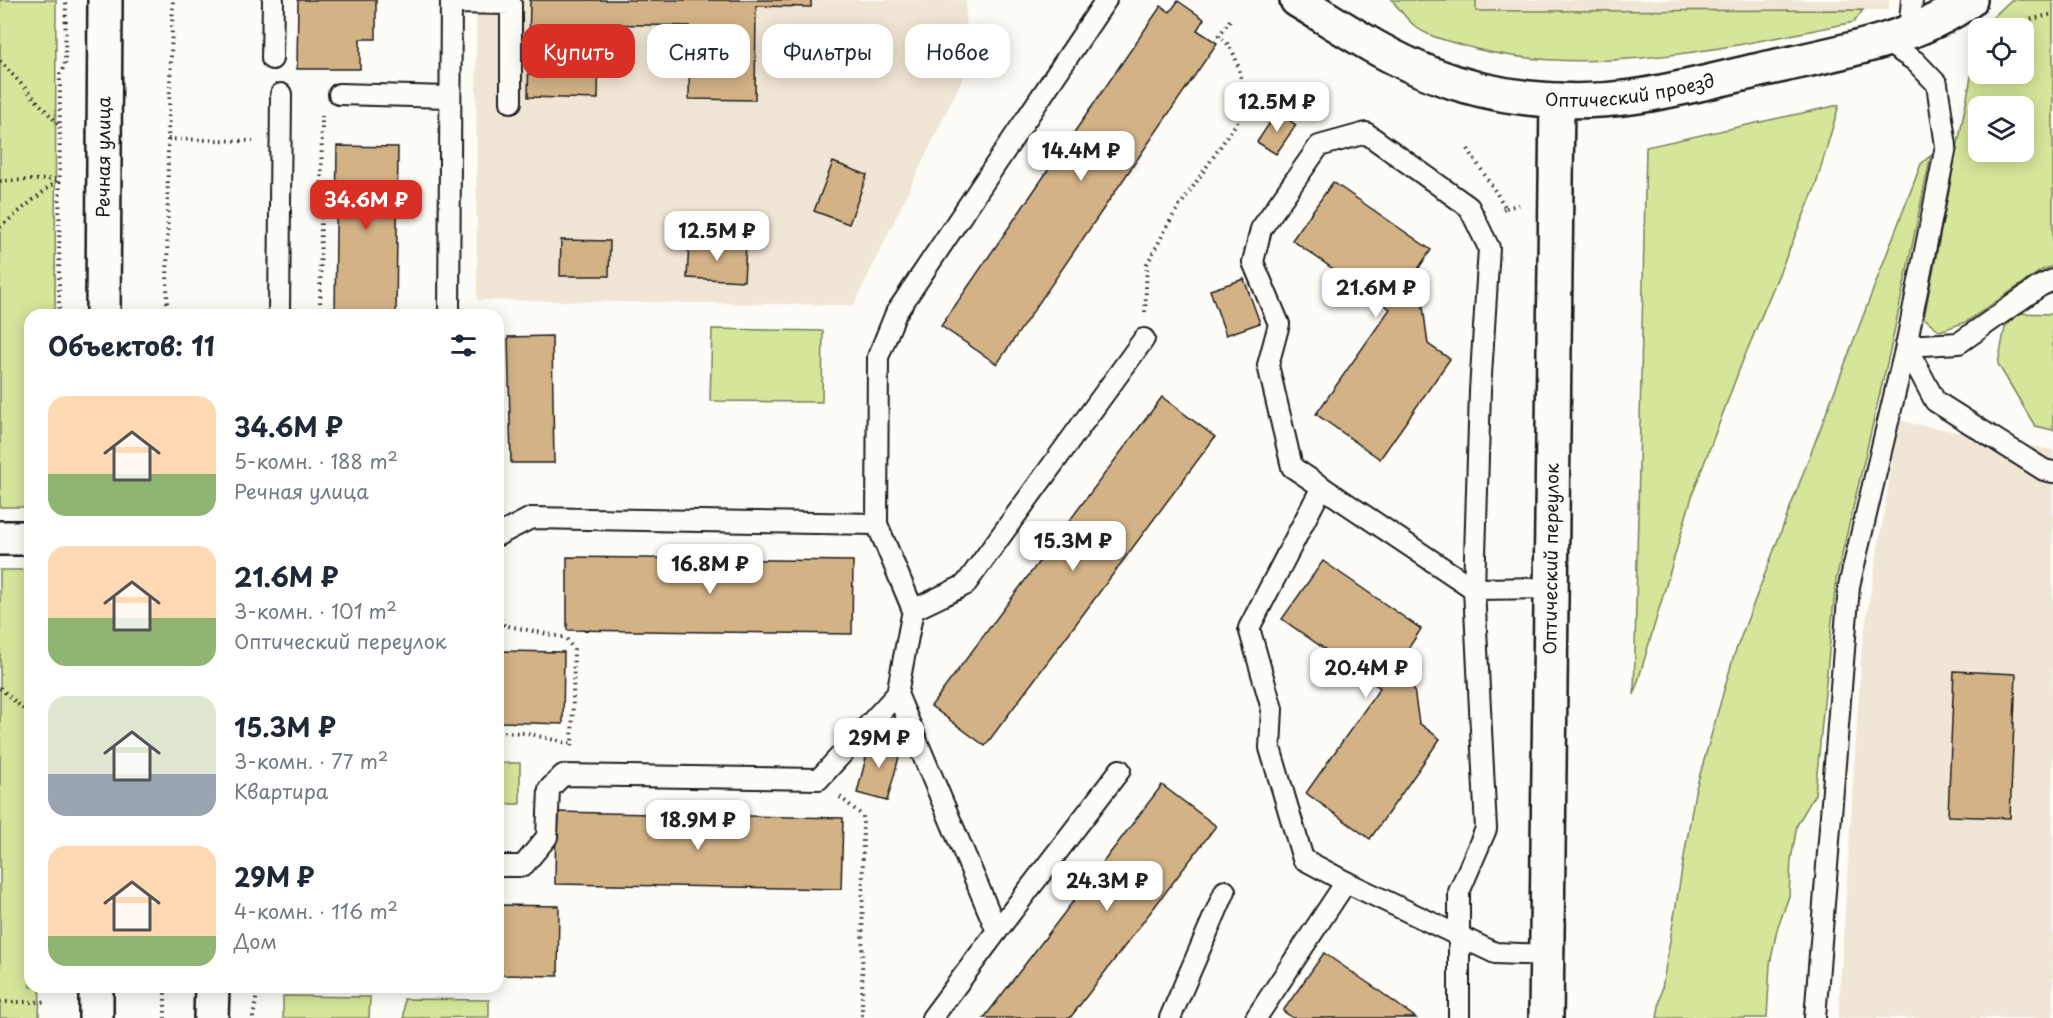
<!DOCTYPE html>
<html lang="ru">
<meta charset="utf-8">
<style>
:root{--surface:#fff;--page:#f6f6f7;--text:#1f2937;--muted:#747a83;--accent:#d93025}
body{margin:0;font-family:"Playpen Sans",sans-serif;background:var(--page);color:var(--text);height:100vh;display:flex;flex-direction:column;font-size:22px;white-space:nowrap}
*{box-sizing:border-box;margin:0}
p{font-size:20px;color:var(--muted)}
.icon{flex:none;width:33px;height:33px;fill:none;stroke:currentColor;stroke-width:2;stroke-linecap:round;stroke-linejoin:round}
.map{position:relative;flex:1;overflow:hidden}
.details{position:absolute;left:24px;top:309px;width:480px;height:684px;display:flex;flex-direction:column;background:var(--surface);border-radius:18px;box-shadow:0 3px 15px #0003}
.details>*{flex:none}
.guide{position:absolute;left:522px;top:24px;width:570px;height:54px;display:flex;gap:12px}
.fabs{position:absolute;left:1968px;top:18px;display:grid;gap:12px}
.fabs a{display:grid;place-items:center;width:66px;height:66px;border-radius:12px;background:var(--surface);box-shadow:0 3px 15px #0003;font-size:30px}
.price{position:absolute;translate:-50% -51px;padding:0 14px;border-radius:12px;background:#fff;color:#222;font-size:20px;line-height:39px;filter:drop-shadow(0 2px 3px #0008)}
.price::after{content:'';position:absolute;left:50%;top:36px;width:18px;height:14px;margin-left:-9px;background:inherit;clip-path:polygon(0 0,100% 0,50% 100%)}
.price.active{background:var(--accent);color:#fff}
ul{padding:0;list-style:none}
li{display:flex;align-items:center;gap:18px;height:150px;padding:0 24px}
li span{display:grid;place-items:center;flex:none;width:168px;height:120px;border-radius:18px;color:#555}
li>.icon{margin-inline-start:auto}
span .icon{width:72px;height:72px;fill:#fffc;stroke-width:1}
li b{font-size:26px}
h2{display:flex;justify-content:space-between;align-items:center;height:72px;padding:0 24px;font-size:26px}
.tag{padding:0 21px;border-radius:18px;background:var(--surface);box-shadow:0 3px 15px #0003;font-size:21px;line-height:54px}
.tag.active{background:var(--accent);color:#fff}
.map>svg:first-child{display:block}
</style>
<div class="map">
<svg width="2053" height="1018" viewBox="0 0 2053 1018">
<rect width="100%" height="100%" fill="#fdfcf7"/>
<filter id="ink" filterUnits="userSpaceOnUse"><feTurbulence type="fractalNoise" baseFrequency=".0167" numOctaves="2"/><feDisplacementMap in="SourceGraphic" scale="12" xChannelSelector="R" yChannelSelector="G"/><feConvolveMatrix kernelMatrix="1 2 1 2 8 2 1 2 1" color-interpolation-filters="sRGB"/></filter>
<g filter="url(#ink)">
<!-- built -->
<g fill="#f0e6d5">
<path d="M 476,0 L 966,0 L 966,71 L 854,305 L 477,300 Z"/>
<path d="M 1476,0 L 1889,0 L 1889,10 L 1476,11 Z"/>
<path d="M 1899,421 L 2053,450 L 2053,1018 L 1838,1018 L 1862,645 Z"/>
</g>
<!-- green -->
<g fill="#d5e599" stroke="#78805a" stroke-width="1.5" fill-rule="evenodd">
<path d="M 0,0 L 56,0 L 55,315 L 30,315 L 30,507 L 0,507 Z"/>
<path d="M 1392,0 L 1476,0 L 1476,11 L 1863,10 L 1854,22 C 1731,47 1581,82 1458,44 C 1445,40 1427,36 1416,27 C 1407,20 1399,9 1392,0 Z"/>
<path d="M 2011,0 L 2053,0 L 2053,266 L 2042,270 L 1966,322 L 1940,331 L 1924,318 L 1978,41 L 1978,74 L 2024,74 L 2024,28 L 1982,28 ZM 1978,106 L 2024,106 L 2024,152 L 1978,152 Z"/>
<path d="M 1839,105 L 1815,188 L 1741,365 L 1693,493 L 1634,695 L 1646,147 Z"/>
<path d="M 1931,155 L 1892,342 L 1836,580 L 1815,794 L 1797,825 L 1791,860 L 1789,896 L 1777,930 L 1770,964 L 1767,1018 L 1657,1018 L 1695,792 L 1734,655 L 1921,164 Z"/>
<path d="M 2017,313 L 2053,314 L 2053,430 L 2035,426 L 1998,364 L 2005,327 Z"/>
<path d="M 712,329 L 823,331 L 822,402 L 710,401 Z"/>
<path d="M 0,570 L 30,570 L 30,987 L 40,987 L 39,1018 L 0,1018 Z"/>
<rect x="498" y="763" width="22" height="41"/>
<path d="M 283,996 L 370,997 L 369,1018 L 283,1018 Z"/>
<path d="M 404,999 L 489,1000 L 489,1017 L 404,1018 Z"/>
</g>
<!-- building -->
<g fill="#d3b286" stroke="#1c1c1c" stroke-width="1.5">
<path d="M 298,0 L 376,0 L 376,39 L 360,39 L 360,69 L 297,69 Z"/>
<path d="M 530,0 L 811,0 L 811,7 L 756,6 L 755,100 L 689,99 L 690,26 L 599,24 L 598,99 L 528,97 Z"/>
<path d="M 1178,1 L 1204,19 L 1197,30 L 1217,43 L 997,364 L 941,326 L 1161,6 L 1170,12 Z"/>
<path d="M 1277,112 L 1296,125 L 1276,154 L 1257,142 Z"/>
<path d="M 337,146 L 398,147 L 396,315 L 335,315 Z"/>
<path d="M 833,162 L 867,175 L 849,224 L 814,211 Z"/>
<path d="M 1333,182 L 1431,250 L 1418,269 L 1428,344 L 1450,359 L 1380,459 L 1316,414 L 1390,309 L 1292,240 Z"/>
<path d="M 561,240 L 610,241 L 609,276 L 560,276 Z"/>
<path d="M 689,243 L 746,245 L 744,281 L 687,278 Z"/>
<path d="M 1244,279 L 1260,323 L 1226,335 L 1210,290 Z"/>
<path d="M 552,336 L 554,463 L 511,463 L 508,337 Z"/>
<path d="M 1162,397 L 1215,437 L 985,746 L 931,706 Z"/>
<path d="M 567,557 L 853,561 L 852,634 L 567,630 Z"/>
<path d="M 1323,561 L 1421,629 L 1408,649 L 1419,723 L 1440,739 L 1370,839 L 1306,793 L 1380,688 L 1282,619 Z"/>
<path d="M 498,651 L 564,652 L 563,724 L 498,722 Z"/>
<path d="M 1954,671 L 2016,674 L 2010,818 L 1948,816 Z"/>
<path d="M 871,738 L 902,746 L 887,801 L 857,793 Z"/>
<path d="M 1162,785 L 1216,826 L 1070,1018 L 984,1018 Z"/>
<path d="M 556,812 L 843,818 L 841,889 L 555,884 Z"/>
<path d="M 498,905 L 559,906 L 558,976 L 498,975 Z"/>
<path d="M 1324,953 L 1371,985 L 1416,1018 L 1293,1018 L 1283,1011 Z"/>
</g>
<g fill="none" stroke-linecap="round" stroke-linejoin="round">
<!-- lane casing -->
<g stroke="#1c1c1c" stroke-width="24">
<g id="lane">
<path d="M 451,3 L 511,4 L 511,102"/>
<path d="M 1909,31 L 1912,0"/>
<path d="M 272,59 L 273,0"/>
<path d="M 339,94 L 449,97"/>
<path d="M 2053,280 L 2040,286 L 1959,343 L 1906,346 L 1935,401 L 2044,470 L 2053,472"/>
<path d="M 279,315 L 281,94"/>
<path d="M 449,315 L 451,0"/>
<path d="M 498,535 L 531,518 L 877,524"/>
<path d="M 913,610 L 965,585 L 1144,339"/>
<path d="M 498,866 L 523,866 L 547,837 L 549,789 L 563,775 L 819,779 L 897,694"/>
<path d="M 1346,882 L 1495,953 L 1547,955"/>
<path d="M 997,931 L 1120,770"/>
<path d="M 932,1018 L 997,931 L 897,694 L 913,610 L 877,524 L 878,357 L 896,313 L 1106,0"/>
<path d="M 1170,1018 L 1225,891"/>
<path d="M 1256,1018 L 1346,882 L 1303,859 L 1270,748 L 1272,709 L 1249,628 L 1322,487"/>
<path d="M 1459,1018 L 1459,892 L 1486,829 L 1474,589 L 1480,391 L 1489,248 L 1469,207 L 1366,133 L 1319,146 L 1261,229 L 1253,262 L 1279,324 L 1268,365 L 1292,467 L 1474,589 L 1553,588"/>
<path d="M 1815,1018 L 1849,586 L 1906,346 L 1946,146 L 1937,84 L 1915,61 L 1883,40"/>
</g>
</g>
<!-- street casing -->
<g stroke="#1c1c1c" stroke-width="38">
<g id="street">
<path id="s1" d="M 1297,0 C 1340,26 1384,56 1431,74 C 1494,99 1566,106 1632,97 C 1683,90 1733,75 1783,65 C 1843,52 1920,37 1970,0"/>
<path d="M 211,1018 L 212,987"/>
<path id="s2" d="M 1546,1018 L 1557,100"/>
</g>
</g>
<!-- secondary casing -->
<g stroke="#1c1c1c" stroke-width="38">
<g id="secondary">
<path id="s3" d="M 103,315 L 105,0"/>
<path d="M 0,538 L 30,538"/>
<path d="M 96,1018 L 96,987"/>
</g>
</g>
<!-- path -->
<g stroke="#1c1c1c" stroke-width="4" stroke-dasharray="1.5 4.5" stroke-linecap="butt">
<path d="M 1996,28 L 2053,14"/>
<path d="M 0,61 L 60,126"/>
<path d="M 168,139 L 253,141"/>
<path d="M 1468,149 L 1506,208 L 1501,210"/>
<path d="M 0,181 L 59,179"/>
<path d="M 1506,208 L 1522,204"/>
<path d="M 0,227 L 59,179"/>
<path d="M 1145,312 L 1147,264 L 1173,216 L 1246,109 C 1241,85 1241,51 1219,36 L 1232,17"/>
<path d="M 59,315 L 60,74 L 65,65 L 66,0"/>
<path d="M 167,315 L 168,139 L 173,0"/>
<path d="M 320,315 L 322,116"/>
<path d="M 498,613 L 504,625 L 566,638 L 574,650 L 572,747"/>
<path d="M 0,688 L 30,715"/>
<path d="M 498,732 L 525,733 L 572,744"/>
<path d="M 840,797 L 863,816 L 862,1018"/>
<path d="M 165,987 L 165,1018"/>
<path d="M 0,1002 L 47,1002"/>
<path d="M 253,1018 L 258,987"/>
</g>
<!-- lane -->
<use href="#lane" stroke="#fdfcf7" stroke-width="20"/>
<!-- street -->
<use href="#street" stroke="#fdfcf7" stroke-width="33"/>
<!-- secondary -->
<use href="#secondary" stroke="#fdfcf7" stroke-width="33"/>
</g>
</g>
<g text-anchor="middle" stroke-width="4.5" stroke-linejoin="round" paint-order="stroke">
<!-- street labels -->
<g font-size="18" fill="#1c1c1c" stroke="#fdfcf7">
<text dy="6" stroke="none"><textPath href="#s1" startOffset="356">Оптический проезд</textPath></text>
<text dy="6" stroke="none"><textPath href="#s3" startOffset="158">Речная улица</textPath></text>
<text dy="6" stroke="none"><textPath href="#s2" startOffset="459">Оптический переулок</textPath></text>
</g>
</g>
</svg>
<div class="fabs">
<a><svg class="icon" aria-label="locate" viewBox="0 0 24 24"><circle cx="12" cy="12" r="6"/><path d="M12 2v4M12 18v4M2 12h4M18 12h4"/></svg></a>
<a><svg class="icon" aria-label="layers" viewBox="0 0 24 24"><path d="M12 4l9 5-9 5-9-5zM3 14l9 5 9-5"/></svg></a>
</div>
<b class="price" style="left:1277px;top:133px">12.5M ₽</b>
<b class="price" style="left:1081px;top:182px">14.4M ₽</b>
<b class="price active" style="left:366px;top:231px">34.6M ₽</b>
<b class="price" style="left:717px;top:262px">12.5M ₽</b>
<b class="price" style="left:1376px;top:319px">21.6M ₽</b>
<b class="price" style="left:1073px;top:572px">15.3M ₽</b>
<b class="price" style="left:710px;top:595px">16.8M ₽</b>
<b class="price" style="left:1366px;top:699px">20.4M ₽</b>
<b class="price" style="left:879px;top:769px">29M ₽</b>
<b class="price" style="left:698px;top:851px">18.9M ₽</b>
<b class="price" style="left:1107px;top:912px">24.3M ₽</b>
<div class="guide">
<a class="tag active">Купить</a>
<a class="tag">Снять</a>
<a class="tag">Фильтры</a>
<a class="tag">Новое</a>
</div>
<section class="details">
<h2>Объектов: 11<svg class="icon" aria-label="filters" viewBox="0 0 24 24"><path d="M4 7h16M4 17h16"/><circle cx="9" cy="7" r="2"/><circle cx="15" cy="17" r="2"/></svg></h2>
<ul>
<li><span style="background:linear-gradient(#ffd9b3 65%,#8fb573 0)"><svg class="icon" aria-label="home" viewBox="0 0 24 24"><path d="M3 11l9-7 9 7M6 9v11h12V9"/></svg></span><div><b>34.6M ₽</b><p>5-комн. · 188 m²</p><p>Речная улица</p></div></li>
<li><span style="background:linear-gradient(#ffd9b3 60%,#8fb573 0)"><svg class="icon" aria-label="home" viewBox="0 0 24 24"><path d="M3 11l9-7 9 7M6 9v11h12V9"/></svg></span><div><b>21.6M ₽</b><p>3-комн. · 101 m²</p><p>Оптический переулок</p></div></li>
<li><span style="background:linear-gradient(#dfe7d0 65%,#9aa5b1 0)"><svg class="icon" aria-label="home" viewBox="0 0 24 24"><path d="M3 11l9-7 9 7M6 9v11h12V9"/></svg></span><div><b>15.3M ₽</b><p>3-комн. · 77 m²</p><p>Квартира</p></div></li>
<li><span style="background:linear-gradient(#ffd9b3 75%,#8fb573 0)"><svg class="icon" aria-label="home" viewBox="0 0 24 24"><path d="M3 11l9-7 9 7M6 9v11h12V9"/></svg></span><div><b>29M ₽</b><p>4-комн. · 116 m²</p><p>Дом</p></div></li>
</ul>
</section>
</div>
